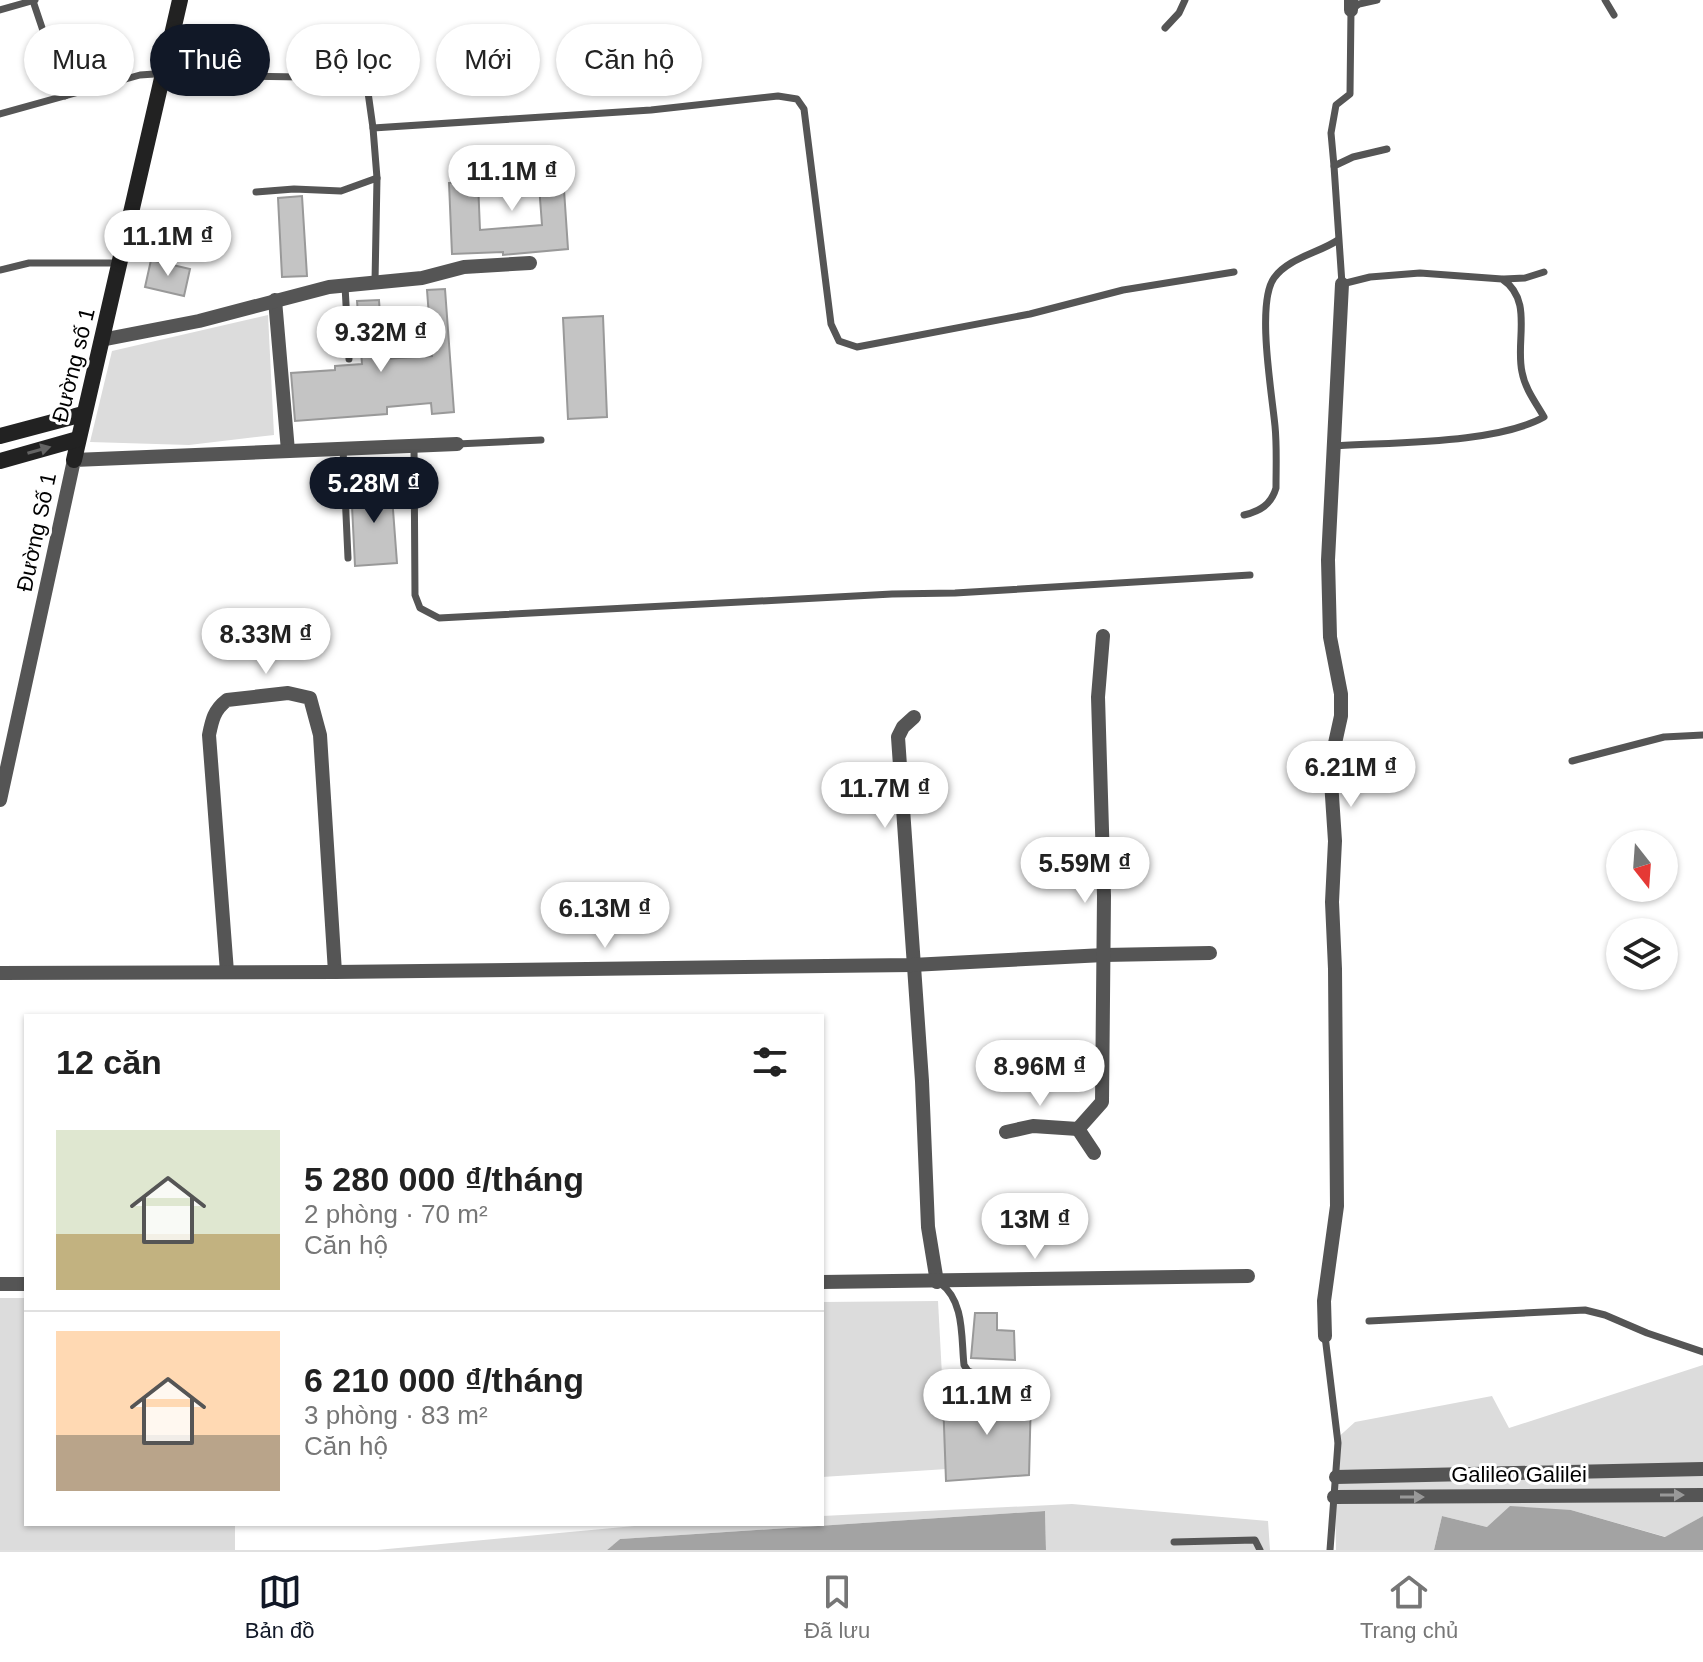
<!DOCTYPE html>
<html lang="vi">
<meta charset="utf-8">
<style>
:root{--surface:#fff;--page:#f2f2f2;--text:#222;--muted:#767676;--line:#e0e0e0;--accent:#111827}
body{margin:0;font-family:Arial,sans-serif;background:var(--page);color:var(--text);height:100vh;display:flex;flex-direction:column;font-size:30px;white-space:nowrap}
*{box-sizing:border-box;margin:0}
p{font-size:26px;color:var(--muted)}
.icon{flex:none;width:44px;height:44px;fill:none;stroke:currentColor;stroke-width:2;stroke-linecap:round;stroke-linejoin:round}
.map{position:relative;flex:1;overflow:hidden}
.side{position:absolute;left:24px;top:1014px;width:800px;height:512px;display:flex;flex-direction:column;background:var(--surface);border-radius:0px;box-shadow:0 2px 6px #0004}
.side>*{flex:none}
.guide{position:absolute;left:24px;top:24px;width:800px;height:72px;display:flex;gap:16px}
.needle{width:52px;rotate:163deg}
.fabs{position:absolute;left:1606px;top:830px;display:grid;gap:16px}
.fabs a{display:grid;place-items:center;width:72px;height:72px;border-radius:50%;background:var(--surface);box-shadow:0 2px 6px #0004;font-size:40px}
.price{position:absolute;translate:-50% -68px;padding:0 18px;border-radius:28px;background:#fff;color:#222;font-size:26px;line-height:52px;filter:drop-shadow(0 2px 4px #0008)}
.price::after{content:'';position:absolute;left:50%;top:48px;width:24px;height:18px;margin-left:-12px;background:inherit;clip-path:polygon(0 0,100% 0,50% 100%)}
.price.active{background:var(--accent);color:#fff}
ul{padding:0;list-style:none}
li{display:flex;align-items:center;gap:24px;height:200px;padding:0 32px}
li+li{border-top:2px solid var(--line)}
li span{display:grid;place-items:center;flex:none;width:224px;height:160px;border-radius:0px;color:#555}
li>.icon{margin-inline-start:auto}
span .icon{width:96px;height:96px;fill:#fffc;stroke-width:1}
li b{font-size:34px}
h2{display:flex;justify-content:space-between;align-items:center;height:96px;padding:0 32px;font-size:34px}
.pill{padding:0 28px;border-radius:36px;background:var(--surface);box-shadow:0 2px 6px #0004;font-size:28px;line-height:72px}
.pill.active{background:var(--accent);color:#fff}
.menu{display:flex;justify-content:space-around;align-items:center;height:112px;border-top:2px solid var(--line);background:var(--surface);font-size:22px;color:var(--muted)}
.menu a{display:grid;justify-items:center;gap:4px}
.menu .active{color:var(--accent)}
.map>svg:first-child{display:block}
</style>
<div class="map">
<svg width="1703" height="1550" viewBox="0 0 1703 1550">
<rect width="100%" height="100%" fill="#fff"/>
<!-- green -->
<g fill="#dcdcdc">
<path d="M 268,315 L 274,435 L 189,445 L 90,442 L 112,351 Z"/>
<path d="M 0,1298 L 26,1298 L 26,1524 L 235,1524 L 235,1550 L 0,1550 Z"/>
<path d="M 938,1301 L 947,1469 L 822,1477 L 822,1302 Z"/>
<path d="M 1703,1365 L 1703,1516 L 1666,1537 L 1571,1510 L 1487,1527 L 1442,1516 L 1434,1550 L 1336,1550 L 1334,1441 L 1355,1422 L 1492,1396 L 1509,1428 Z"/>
<path d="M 1072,1504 L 1268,1521 L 1270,1550 L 1046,1550 L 1045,1511 L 620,1539 L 607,1550 L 377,1550 L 656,1524 L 822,1524 L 822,1516 Z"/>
</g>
<!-- water -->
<g fill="#a3a3a3">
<path d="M 1510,1506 L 1571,1510 L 1665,1537 L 1703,1516 L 1703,1550 L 1434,1550 L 1442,1516 L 1487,1527 Z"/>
<path d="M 1045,1511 L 1046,1550 L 607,1550 L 620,1539 Z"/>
</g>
<!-- building -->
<g fill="#c4c4c4" stroke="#999" stroke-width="2">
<path d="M 562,160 L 568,249 L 503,255 L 503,252 L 452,254 L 449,183 L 478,182 L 480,230 L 542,225 L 539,185 L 499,188 L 497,165 Z"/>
<path d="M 302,196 L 307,276 L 282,277 L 278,198 Z"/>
<path d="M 151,260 L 190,269 L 184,296 L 145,287 Z"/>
<path d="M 445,289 L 454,412 L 432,414 L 431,403 L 387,407 L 387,414 L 295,421 L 291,373 L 335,370 L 335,366 L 362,364 L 357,301 L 379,300 L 383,359 L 432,356 L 427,290 Z"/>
<path d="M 603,316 L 607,417 L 568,419 L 563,318 Z"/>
<path d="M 391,483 L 397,563 L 355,566 L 351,486 Z"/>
<path d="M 975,1313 L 997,1313 L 997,1330 L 1014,1331 L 1015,1360 L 971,1358 Z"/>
<path d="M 1031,1395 L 1029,1475 L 946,1481 L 943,1399 Z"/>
</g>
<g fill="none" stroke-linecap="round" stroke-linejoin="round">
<!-- lane -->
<g stroke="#555" stroke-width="7">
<path d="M 1605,0 L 1614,15"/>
<path d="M 33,1 L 65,96"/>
<path d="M 0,10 L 35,0"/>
<path d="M 1165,28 L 1179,13 L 1185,0"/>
<path d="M 0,114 L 140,75 L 198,71 L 240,76 L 366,78 L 373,128 L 651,110 L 778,96 L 797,99 L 804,109 L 831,324 L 839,341 L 857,347 L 1030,314 L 1123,290 L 1234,272"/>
<path d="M 373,128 L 377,178"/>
<path d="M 1334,166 L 1331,133 L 1336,105 L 1350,94 L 1351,10 L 1359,4 L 1377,0"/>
<path d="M 256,192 L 294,189 L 341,191 L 377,178 L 375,282"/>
<path d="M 0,270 L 29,263 L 119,263"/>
<path d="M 1504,279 L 1525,278 L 1544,272"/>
<path d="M 345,286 L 349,359"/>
<path d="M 457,444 L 541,440"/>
<path d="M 414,446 L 415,595 L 420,608 L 439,618 L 892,594 L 955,593 L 1250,575"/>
<path d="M 1334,446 C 1392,442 1496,444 1544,417 C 1536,403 1525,389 1522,372 C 1515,341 1534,300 1502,279 L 1420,273 L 1370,277 L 1342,284 L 1334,166 L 1353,157 L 1387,149"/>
<path d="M 343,449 L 348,558"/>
<path d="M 1244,515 C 1260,511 1271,505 1276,488 C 1276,467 1277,446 1275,426 C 1272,394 1256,303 1274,278 C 1288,258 1319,253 1338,240"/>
<path d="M 1572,761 L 1664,737 L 1703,735"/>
<path d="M 940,1283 C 965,1301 961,1338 964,1365 L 968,1371 L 982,1376 L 995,1390"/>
<path d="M 1369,1321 L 1585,1310 L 1605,1315 L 1647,1333 L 1703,1352"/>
<path d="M 1325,1336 L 1338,1443 L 1330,1550"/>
<path d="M 1174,1542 L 1255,1540 L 1260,1550"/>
</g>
<!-- street -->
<g stroke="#555" stroke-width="14">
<path d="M 1351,0 L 1351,10"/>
<path d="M 275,300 L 288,451"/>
<path d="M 101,340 L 199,321 L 329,287 L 422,278 L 464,267 L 530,263"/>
<path d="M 914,717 L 903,727 L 898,737 L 922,1081 L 928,1227 L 937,1282"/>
<path d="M 0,800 L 74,460 L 457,444"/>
<path d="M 227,972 L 209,735 C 212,720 214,710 227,700 L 288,693 L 310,698 L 320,735 L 335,972"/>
<path d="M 0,973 L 335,972 L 912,965 L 1104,955 L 1210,953"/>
<path d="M 1006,1132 L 1033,1126 L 1078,1129"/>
<path d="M 1094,1153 L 1078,1129 L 1102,1102 L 1104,896 L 1098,697 L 1103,636"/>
<path d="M 822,1282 L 1248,1276"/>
<path d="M 0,1284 L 26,1284"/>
<path d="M 1325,1336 L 1324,1301 L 1337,1206 L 1335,969 L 1332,902 L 1335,841 L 1330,766 L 1341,716 L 1341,694 L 1330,637 L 1328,560 L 1342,284"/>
<path d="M 1336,1477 L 1703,1469"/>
<path d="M 1334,1497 L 1703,1495"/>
</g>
<!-- secondary -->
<g stroke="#222" stroke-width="16">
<path d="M 0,436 L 83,414"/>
<path d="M 74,460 L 180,0"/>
<path d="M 0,461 L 78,439"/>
</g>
</g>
<!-- one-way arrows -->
<defs><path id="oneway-solid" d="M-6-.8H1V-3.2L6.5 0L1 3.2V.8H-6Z" transform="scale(2)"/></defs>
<use fill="#646464" href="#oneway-solid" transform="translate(39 450) rotate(-16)"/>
<g fill="#999">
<use href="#oneway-solid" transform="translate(1672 1495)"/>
<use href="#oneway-solid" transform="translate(1412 1497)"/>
</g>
<g text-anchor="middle" stroke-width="6" stroke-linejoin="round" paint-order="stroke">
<!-- street labels -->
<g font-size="22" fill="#000" stroke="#fff">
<text transform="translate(73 365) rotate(-76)" y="8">Đường số 1</text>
<text transform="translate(36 532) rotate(-78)" y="8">Đường Số 1</text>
<text x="1519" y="1482">Galileo Galilei</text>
</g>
</g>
</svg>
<div class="fabs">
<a><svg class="needle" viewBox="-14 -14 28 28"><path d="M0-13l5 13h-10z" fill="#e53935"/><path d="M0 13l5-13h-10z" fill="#767676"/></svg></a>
<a><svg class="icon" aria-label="layers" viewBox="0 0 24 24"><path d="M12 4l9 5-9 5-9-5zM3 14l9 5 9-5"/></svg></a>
</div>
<b class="price" style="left:512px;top:213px">11.1M ₫</b>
<b class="price" style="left:168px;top:278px">11.1M ₫</b>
<b class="price" style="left:381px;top:374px">9.32M ₫</b>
<b class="price active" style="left:374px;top:525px">5.28M ₫</b>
<b class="price" style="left:266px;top:676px">8.33M ₫</b>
<b class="price" style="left:1351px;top:809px">6.21M ₫</b>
<b class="price" style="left:885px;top:830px">11.7M ₫</b>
<b class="price" style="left:1085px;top:905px">5.59M ₫</b>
<b class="price" style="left:605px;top:950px">6.13M ₫</b>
<b class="price" style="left:1040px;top:1108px">8.96M ₫</b>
<b class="price" style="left:1035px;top:1261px">13M ₫</b>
<b class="price" style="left:987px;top:1437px">11.1M ₫</b>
<div class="guide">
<a class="pill">Mua</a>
<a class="pill active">Thuê</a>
<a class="pill">Bộ lọc</a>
<a class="pill">Mới</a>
<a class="pill">Căn hộ</a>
</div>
<section class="side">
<h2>12 căn<svg class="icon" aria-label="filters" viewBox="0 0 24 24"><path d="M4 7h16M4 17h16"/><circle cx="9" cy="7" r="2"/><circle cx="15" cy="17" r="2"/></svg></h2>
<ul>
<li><span style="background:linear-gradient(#dfe7d0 65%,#c2b280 0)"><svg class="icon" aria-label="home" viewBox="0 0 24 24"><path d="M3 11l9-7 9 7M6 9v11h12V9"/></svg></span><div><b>5 280 000 ₫/tháng</b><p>2 phòng · 70 m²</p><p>Căn hộ</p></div></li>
<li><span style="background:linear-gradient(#ffd9b3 65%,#b9a48a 0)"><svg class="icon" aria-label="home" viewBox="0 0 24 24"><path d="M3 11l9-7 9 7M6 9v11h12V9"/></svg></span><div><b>6 210 000 ₫/tháng</b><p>3 phòng · 83 m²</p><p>Căn hộ</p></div></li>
</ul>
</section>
</div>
<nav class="menu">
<a class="active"><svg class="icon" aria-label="map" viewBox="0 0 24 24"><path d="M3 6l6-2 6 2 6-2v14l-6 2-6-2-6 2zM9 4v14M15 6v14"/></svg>Bản đồ</a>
<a><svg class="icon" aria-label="saved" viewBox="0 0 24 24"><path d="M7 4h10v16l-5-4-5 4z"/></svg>Đã lưu</a>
<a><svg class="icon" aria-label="home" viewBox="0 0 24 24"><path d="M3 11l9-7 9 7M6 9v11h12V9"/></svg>Trang chủ</a>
</nav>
